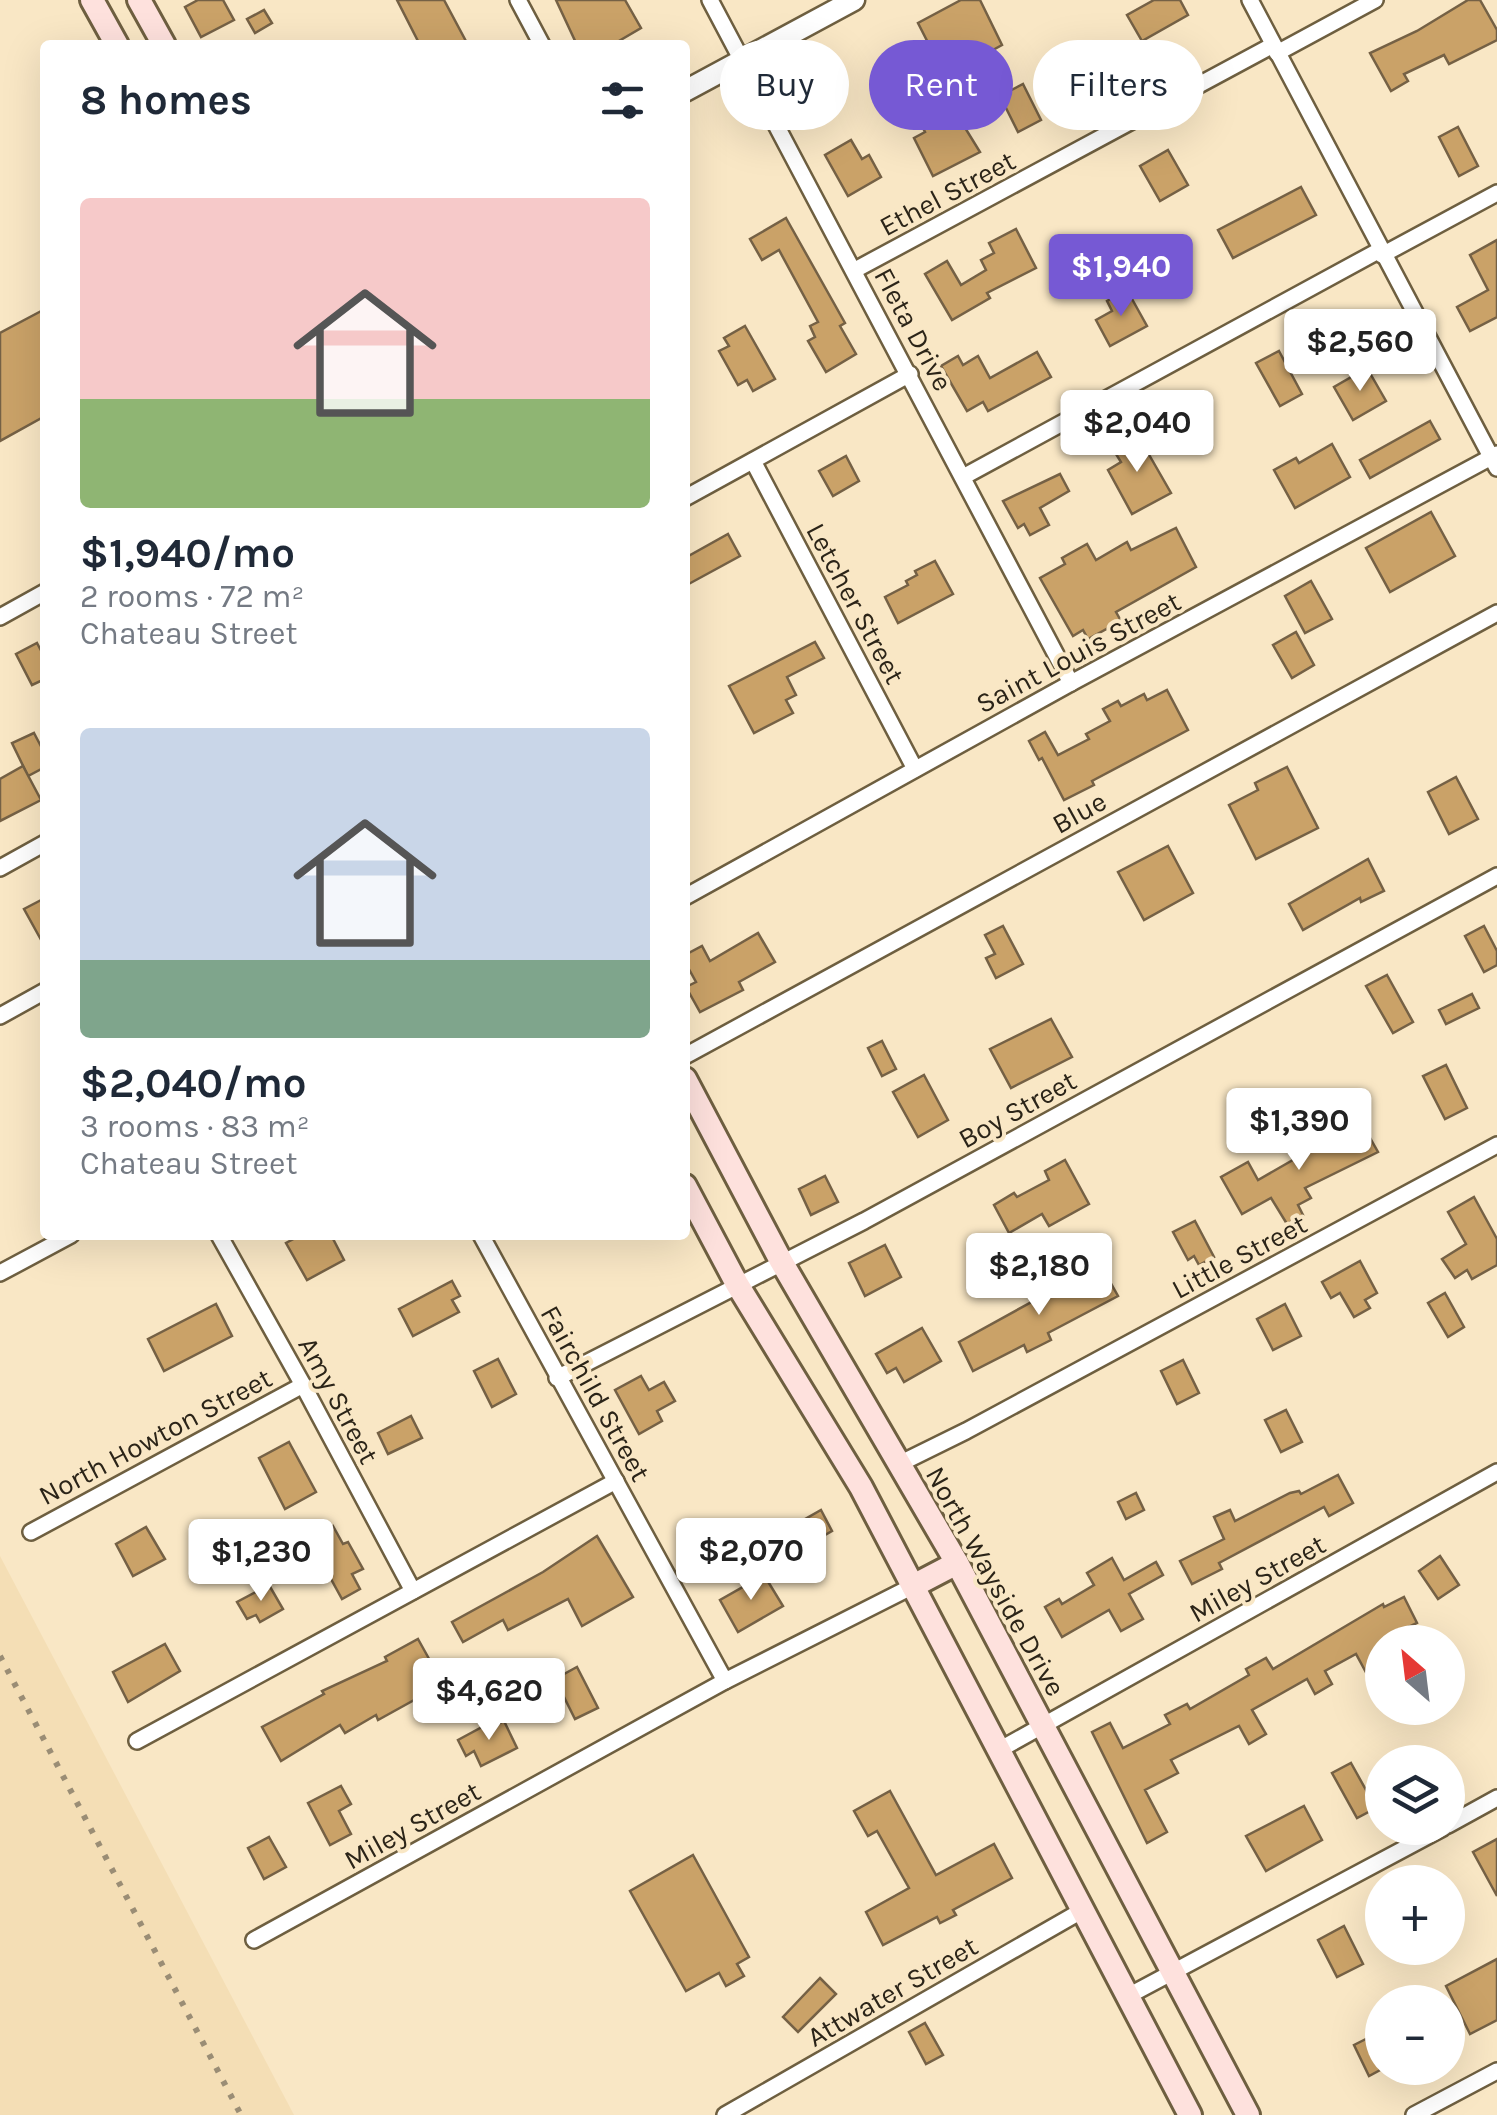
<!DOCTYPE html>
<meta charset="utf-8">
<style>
:root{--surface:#fff;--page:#f6f6f7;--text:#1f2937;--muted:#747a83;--accent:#7659d4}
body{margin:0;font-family:Karla,sans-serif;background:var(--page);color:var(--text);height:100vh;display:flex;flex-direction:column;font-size:38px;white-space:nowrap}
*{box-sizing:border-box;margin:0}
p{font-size:32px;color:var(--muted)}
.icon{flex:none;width:55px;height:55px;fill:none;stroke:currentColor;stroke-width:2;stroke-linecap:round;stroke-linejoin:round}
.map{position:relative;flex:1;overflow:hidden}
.side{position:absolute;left:40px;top:40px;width:650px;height:1200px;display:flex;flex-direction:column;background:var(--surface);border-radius:10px;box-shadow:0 10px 40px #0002}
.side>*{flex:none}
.top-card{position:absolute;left:720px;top:40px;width:625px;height:90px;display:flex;gap:20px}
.needle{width:65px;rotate:332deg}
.buttons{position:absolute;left:1365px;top:1625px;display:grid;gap:20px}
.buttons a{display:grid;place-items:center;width:100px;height:100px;border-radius:50%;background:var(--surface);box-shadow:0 10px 40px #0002;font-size:50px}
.price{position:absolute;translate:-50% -85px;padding:0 22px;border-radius:10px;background:#fff;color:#222;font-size:32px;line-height:65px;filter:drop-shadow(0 2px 5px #0008)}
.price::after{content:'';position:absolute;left:50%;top:60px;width:30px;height:22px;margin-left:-15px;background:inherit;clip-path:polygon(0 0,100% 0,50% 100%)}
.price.active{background:var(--accent);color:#fff}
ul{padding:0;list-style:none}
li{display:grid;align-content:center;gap:20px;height:530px;padding:0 40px}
li span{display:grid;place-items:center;height:310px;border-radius:10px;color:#555}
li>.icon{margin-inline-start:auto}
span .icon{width:180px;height:180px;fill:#fffc;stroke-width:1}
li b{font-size:42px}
h2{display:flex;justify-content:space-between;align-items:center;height:120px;padding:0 40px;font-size:42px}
.chip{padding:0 35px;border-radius:45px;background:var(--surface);box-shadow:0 10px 40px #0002;font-size:35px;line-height:90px}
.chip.active{background:var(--accent);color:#fff}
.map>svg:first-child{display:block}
</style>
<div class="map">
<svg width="1497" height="2115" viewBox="0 0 1497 2115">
<rect width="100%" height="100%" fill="#f9e7c5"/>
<!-- built -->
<path fill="#f4deb5" d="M 0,1556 L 294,2115 L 0,2115 Z"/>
<!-- building -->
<g fill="#caa268" stroke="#756145" stroke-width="2.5">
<path d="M 198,0 L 223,0 L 234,20 L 201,37 L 185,7 Z"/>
<path d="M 397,0 L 444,0 L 468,45 L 420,45 Z"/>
<path d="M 556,0 L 625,0 L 641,28 L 612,45 L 577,45 Z"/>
<path d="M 961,0 L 980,0 L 1002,45 L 945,76 L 918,23 Z"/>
<path d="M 1154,0 L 1180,0 L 1188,15 L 1142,41 L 1127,15 Z"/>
<path d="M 1468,0 L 1480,0 L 1497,30 L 1497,40 L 1449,64 L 1444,55 L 1404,74 L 1408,81 L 1391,91 L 1370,53 L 1417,31 Z"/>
<path d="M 264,10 L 272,23 L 255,33 L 247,19 Z"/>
<path d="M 1087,51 L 1108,88 L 1084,101 L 1064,64 Z"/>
<path d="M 1023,84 L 1041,120 L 1018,132 L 1000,96 Z"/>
<path d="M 943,92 L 980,152 L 933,176 L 914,138 L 925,132 L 913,109 Z"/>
<path d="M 1458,127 L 1478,166 L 1459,176 L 1439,137 Z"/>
<path d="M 851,140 L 862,159 L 869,155 L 881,177 L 848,196 L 825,155 Z"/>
<path d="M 1168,150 L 1188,185 L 1160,201 L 1140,166 Z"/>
<path d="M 1301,187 L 1316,215 L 1233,258 L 1218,230 Z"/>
<path d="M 786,218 L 845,323 L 840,326 L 856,354 L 826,372 L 808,341 L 815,337 L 810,326 L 818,322 L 779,250 L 762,260 L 750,239 Z"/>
<path d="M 1016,229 L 1036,268 L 987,293 L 990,298 L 952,320 L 925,274 L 947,261 L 961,285 L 986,270 L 981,260 L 994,253 L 989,243 Z"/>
<path d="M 1497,240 L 1497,317 L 1470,331 L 1457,307 L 1488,290 L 1470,255 Z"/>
<path d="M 1127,290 L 1147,326 L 1110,346 L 1096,320 L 1112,311 L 1107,301 Z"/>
<path d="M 45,309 L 45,416 L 0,441 L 0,333 Z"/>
<path d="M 745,326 L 775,379 L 753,391 L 747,380 L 738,385 L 719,351 L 729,346 L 724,338 Z"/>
<path d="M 1279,351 L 1302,394 L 1280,406 L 1256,363 Z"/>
<path d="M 1037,352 L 1051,377 L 988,411 L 983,402 L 967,411 L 941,366 L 958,356 L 963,365 L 978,356 L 990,378 Z"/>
<path d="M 1367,368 L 1386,401 L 1353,420 L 1334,387 Z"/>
<path d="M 1176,406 L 1194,443 L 1180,450 L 1162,413 Z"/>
<path d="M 1430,421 L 1440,439 L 1370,478 L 1360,460 Z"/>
<path d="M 1136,432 L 1171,493 L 1132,514 L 1108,470 L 1121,462 L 1111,446 Z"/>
<path d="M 1332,444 L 1350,477 L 1295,508 L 1274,470 L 1296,458 L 1299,463 Z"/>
<path d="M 846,456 L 859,481 L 833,496 L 819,471 Z"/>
<path d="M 1060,474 L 1069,491 L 1040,508 L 1049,525 L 1030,535 L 1024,524 L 1018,528 L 1003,501 Z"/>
<path d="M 1431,512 L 1455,556 L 1390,592 L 1366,548 Z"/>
<path d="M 1176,528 L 1196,567 L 1116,612 L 1121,621 L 1088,639 L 1083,630 L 1073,636 L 1040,578 L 1065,564 L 1062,558 L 1087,544 L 1096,560 L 1127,542 L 1131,550 Z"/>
<path d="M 728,534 L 740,556 L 685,586 L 685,558 Z"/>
<path d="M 935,561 L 953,594 L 898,623 L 885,597 L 908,585 L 906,581 L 917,575 L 915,571 Z"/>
<path d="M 1311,581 L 1332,619 L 1305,633 L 1285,596 Z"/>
<path d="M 1296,632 L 1314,665 L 1292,678 L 1273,645 Z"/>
<path d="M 815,642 L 824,658 L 787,677 L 796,695 L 786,700 L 793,713 L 754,733 L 729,686 Z"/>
<path d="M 37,643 L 45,658 L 45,679 L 32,685 L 16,654 Z"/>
<path d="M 1167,690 L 1188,730 L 1092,781 L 1094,785 L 1064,800 L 1042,758 L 1039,760 L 1029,741 L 1045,732 L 1058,755 L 1089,739 L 1086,734 L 1110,721 L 1103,709 L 1118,701 L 1121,706 L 1144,694 L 1147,700 Z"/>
<path d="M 34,733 L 45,754 L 45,767 L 28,776 L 12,743 Z"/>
<path d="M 23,766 L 41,800 L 0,821 L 0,779 Z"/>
<path d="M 1287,767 L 1318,828 L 1256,859 L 1229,805 L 1258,790 L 1255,783 Z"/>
<path d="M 1456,777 L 1478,819 L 1449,834 L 1428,792 Z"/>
<path d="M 1168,846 L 1193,893 L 1144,920 L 1118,872 Z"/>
<path d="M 1368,859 L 1384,891 L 1361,902 L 1360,898 L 1303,930 L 1289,904 Z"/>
<path d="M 45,898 L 45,947 L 24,909 Z"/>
<path d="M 1003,926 L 1023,964 L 996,978 L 986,958 L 995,954 L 985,935 Z"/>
<path d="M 1484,926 L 1497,951 L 1497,965 L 1484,972 L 1465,936 Z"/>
<path d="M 758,933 L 775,962 L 739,982 L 743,990 L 700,1012 L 686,987 L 696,982 L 685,962 L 685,955 L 702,946 L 710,961 Z"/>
<path d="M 1387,975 L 1413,1022 L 1393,1033 L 1366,986 Z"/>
<path d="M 1472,994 L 1479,1008 L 1446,1024 L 1439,1010 Z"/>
<path d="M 1051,1019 L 1072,1057 L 1011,1088 L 990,1049 Z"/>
<path d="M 882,1041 L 896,1069 L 882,1076 L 868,1048 Z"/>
<path d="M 1446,1065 L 1467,1108 L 1445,1119 L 1423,1076 Z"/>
<path d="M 924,1075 L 948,1120 L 918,1137 L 893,1092 Z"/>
<path d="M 1361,1122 L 1378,1152 L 1305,1188 L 1311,1198 L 1298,1205 L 1303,1215 L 1287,1224 L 1271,1198 L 1242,1214 L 1221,1177 L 1248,1162 L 1258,1180 L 1298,1157 L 1294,1149 L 1318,1138 L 1320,1144 Z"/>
<path d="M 1065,1160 L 1089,1204 L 1049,1226 L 1042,1214 L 1009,1233 L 994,1205 L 1014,1193 L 1017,1197 L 1049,1180 L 1045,1171 Z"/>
<path d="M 825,1176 L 838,1202 L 811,1215 L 799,1189 Z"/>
<path d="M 1474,1197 L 1497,1239 L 1497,1265 L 1472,1279 L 1467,1270 L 1455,1278 L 1442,1259 L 1466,1244 L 1448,1212 Z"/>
<path d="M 1195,1221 L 1214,1257 L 1199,1265 L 1194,1256 L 1188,1260 L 1173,1232 Z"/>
<path d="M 301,1235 L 331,1235 L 344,1260 L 307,1280 L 286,1243 Z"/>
<path d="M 885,1245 L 901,1277 L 865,1296 L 849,1263 Z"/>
<path d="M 1360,1261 L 1377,1293 L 1365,1300 L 1370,1308 L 1354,1317 L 1340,1293 L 1331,1298 L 1322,1282 Z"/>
<path d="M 1100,1264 L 1118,1296 L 1048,1333 L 1051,1340 L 1027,1352 L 1024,1345 L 973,1371 L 959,1342 L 1046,1294 L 1043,1289 L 1057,1281 L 1060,1286 Z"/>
<path d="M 452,1281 L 460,1296 L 452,1300 L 459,1312 L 413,1336 L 399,1309 Z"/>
<path d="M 1445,1293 L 1464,1327 L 1448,1337 L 1428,1303 Z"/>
<path d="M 216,1304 L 232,1336 L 164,1371 L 148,1339 Z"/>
<path d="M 1285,1304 L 1301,1336 L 1273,1350 L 1257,1319 Z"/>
<path d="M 922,1328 L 941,1361 L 904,1382 L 896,1368 L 887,1373 L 876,1354 Z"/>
<path d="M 498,1359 L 516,1394 L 492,1407 L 474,1371 Z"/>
<path d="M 1183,1360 L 1199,1393 L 1177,1404 L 1161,1371 Z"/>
<path d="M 641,1376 L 649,1390 L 664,1382 L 675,1401 L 657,1411 L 662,1421 L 639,1434 L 615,1390 Z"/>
<path d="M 1286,1410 L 1302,1442 L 1281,1452 L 1265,1420 Z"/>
<path d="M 411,1416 L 422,1438 L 388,1454 L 378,1433 Z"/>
<path d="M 289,1442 L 316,1492 L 285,1509 L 259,1458 Z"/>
<path d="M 1338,1475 L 1353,1503 L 1329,1516 L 1324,1507 L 1219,1563 L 1222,1569 L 1192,1584 L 1180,1561 L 1224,1539 L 1214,1517 L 1230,1510 L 1235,1521 L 1290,1493 L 1299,1491 L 1301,1494 Z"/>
<path d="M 1136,1493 L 1144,1510 L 1126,1519 L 1118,1502 Z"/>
<path d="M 821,1510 L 832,1531 L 795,1552 L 784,1531 Z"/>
<path d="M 333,1526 L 343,1544 L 348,1542 L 363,1569 L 352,1574 L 360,1589 L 342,1599 L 309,1539 Z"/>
<path d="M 146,1527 L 165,1559 L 133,1576 L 116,1544 Z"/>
<path d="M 597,1536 L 633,1597 L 582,1626 L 568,1599 L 508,1630 L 503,1620 L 463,1642 L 452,1622 L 543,1572 Z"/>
<path d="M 1440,1556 L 1459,1585 L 1438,1599 L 1419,1571 Z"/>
<path d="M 1112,1558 L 1124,1580 L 1156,1562 L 1163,1575 L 1129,1594 L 1143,1619 L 1121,1631 L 1109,1610 L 1062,1637 L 1045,1607 L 1059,1599 L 1062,1604 L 1094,1585 L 1087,1573 Z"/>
<path d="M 764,1575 L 783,1606 L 738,1632 L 720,1600 Z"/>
<path d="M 269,1585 L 283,1609 L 260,1622 L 256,1615 L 247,1619 L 237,1602 Z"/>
<path d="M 1404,1597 L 1417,1623 L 1398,1632 L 1404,1642 L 1382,1642 L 1382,1702 L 1356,1654 L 1325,1671 L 1332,1684 L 1315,1694 L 1307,1679 L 1252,1710 L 1266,1734 L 1249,1744 L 1239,1726 L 1171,1760 L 1178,1773 L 1145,1790 L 1167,1832 L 1147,1843 L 1092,1732 L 1110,1723 L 1123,1748 L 1170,1724 L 1165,1715 L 1187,1704 L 1190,1709 L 1249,1675 L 1246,1669 L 1266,1658 L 1273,1669 L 1383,1604 L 1384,1607 Z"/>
<path d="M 418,1639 L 443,1684 L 378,1720 L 376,1715 L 345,1733 L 340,1725 L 281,1761 L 262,1727 L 324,1694 L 322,1691 L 387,1661 L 385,1657 Z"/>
<path d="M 165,1644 L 180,1671 L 128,1702 L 113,1672 Z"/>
<path d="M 577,1667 L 598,1708 L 575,1719 L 555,1679 Z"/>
<path d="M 504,1721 L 517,1748 L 481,1766 L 474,1751 L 466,1756 L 458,1740 L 484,1726 L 486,1730 Z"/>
<path d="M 1351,1763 L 1376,1808 L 1357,1818 L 1332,1773 Z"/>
<path d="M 341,1786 L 351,1804 L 339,1811 L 351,1834 L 330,1845 L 308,1803 Z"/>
<path d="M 890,1791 L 936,1875 L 994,1844 L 1012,1878 L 953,1910 L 956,1915 L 940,1923 L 937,1917 L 883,1945 L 866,1912 L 909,1888 L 877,1831 L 868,1836 L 854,1811 Z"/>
<path d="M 1304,1806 L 1322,1840 L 1266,1871 L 1246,1836 Z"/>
<path d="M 269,1837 L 286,1867 L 264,1879 L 248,1848 Z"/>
<path d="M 1497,1839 L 1497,1896 L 1473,1852 Z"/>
<path d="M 693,1855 L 749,1957 L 737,1964 L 744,1976 L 726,1986 L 719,1973 L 686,1991 L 630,1891 Z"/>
<path d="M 1344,1926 L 1363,1964 L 1337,1977 L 1318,1940 Z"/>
<path d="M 1497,1959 L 1497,2020 L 1470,2034 L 1446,1986 Z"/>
<path d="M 820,1978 L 836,1994 L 798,2032 L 783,2017 Z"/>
<path d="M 925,2023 L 943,2055 L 926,2064 L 909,2032 Z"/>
<path d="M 1382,2031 L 1382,2069 L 1369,2076 L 1354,2045 Z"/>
</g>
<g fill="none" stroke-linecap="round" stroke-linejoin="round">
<!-- minor casing -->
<g stroke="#6e5f40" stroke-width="20">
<g id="minor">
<path d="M 518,0 L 542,45"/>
<path d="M 710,0 L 1071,683"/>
<path d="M 1250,0 L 1497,468"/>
<path d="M 1277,53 L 1375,0"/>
<path d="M 1382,255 L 1497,193"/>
<path d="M 855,270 L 1273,45"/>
<path d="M 753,461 L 915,769"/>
<path d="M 963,477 L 1380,250"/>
<path d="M 685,498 L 910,374"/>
<path d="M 0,617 L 45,592"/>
<path d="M 0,868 L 45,843"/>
<path d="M 685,897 L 1071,683 L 1497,454"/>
<path d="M 0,1016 L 45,991"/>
<path d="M 685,1056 L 1497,613"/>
<path d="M 219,1235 L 303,1385 L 413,1591"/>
<path d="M 481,1235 L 725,1681"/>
<path d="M 0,1273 L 71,1235"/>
<path d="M 557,1378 L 864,1221 L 1497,876"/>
<path d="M 897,1465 L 966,1431 L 1497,1145"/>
<path d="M 31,1532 L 303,1385"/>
<path d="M 137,1741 L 616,1481"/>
<path d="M 999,1750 L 1497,1472"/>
<path d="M 1448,1825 L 1497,1798"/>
<path d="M 254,1940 L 725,1681 L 913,1586"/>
<path d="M 1128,1996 L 1443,1828"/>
<path d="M 725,2115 L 1083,1910"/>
<path d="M 1414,2115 L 1497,2071"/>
</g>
</g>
<!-- tertiary casing -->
<g stroke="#6e5f40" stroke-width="25">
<path id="tertiary" d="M 685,91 L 854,0"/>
</g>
<!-- secondary casing -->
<g stroke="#6e5f40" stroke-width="28">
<g id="secondary">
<path d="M 92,0 L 117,45"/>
<path d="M 139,0 L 164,45"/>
<path d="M 685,1079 L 781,1261 L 957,1563 L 1248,2115"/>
<path d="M 685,1186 L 737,1284 L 861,1487 L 1190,2115"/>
<path d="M 913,1586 L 957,1563"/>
</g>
</g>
<!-- minor -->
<use href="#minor" stroke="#fff" stroke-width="15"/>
<!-- tertiary -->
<use href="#tertiary" stroke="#fff" stroke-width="20"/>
<!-- secondary -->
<use href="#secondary" stroke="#fee1dd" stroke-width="22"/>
<!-- rail -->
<path stroke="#9a8d75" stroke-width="6" stroke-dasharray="5 10" stroke-linecap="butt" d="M 0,1656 L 241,2115"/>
</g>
<g text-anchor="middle" stroke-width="8" stroke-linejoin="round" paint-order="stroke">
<!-- street labels -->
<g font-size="28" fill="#2b2418" stroke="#f9e7c5">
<text transform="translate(947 193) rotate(-28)" y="10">Ethel Street</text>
<text transform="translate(914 329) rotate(62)" y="10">Fleta Drive</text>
<text transform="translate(856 603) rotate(62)" y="10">Letcher Street</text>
<text transform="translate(1078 652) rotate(-28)" y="10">Saint Louis Street</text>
<text transform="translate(1079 812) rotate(-29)" y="10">Blue</text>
<text transform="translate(1017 1109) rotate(-29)" y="10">Boy Street</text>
<text transform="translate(1239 1256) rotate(-28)" y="10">Little Street</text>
<text transform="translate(596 1393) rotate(61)" y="10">Fairchild Street</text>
<text transform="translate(339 1400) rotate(62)" y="10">Amy Street</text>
<text transform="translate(155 1436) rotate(-28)" y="10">North Howton Street</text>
<text transform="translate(1257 1578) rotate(-29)" y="10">Miley Street</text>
<text transform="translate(996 1581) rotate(61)" y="10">North Wayside Drive</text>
<text transform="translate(412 1825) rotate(-29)" y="10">Miley Street</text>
<text transform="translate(892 1991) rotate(-30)" y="10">Attwater Street</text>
</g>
</g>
</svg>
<div class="buttons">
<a><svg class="needle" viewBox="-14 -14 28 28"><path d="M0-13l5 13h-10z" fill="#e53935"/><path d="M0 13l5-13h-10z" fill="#747a83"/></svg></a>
<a><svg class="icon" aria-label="layers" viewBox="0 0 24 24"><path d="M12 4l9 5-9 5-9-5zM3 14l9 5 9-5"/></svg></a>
<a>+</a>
<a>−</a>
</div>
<b class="price active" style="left:1121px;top:319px">$1,940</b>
<b class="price" style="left:1360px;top:394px">$2,560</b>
<b class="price" style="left:1137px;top:475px">$2,040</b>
<b class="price" style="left:1299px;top:1173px">$1,390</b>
<b class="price" style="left:1039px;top:1318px">$2,180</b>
<b class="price" style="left:751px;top:1603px">$2,070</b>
<b class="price" style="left:261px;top:1604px">$1,230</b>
<b class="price" style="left:489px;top:1743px">$4,620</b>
<div class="top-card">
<a class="chip">Buy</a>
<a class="chip active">Rent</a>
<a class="chip">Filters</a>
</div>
<section class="side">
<h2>8 homes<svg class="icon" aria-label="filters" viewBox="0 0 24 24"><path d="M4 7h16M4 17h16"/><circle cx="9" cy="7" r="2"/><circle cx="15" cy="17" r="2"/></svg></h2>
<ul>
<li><span style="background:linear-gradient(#f6c9c9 65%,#8fb573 0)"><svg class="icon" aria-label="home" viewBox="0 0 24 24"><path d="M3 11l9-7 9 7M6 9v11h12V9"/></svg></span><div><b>$1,940/mo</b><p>2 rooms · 72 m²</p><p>Chateau Street</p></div></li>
<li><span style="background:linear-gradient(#c9d6e8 75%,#7fa58c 0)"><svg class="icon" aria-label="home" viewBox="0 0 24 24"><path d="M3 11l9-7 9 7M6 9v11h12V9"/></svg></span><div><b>$2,040/mo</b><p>3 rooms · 83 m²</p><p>Chateau Street</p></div></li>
</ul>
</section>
</div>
